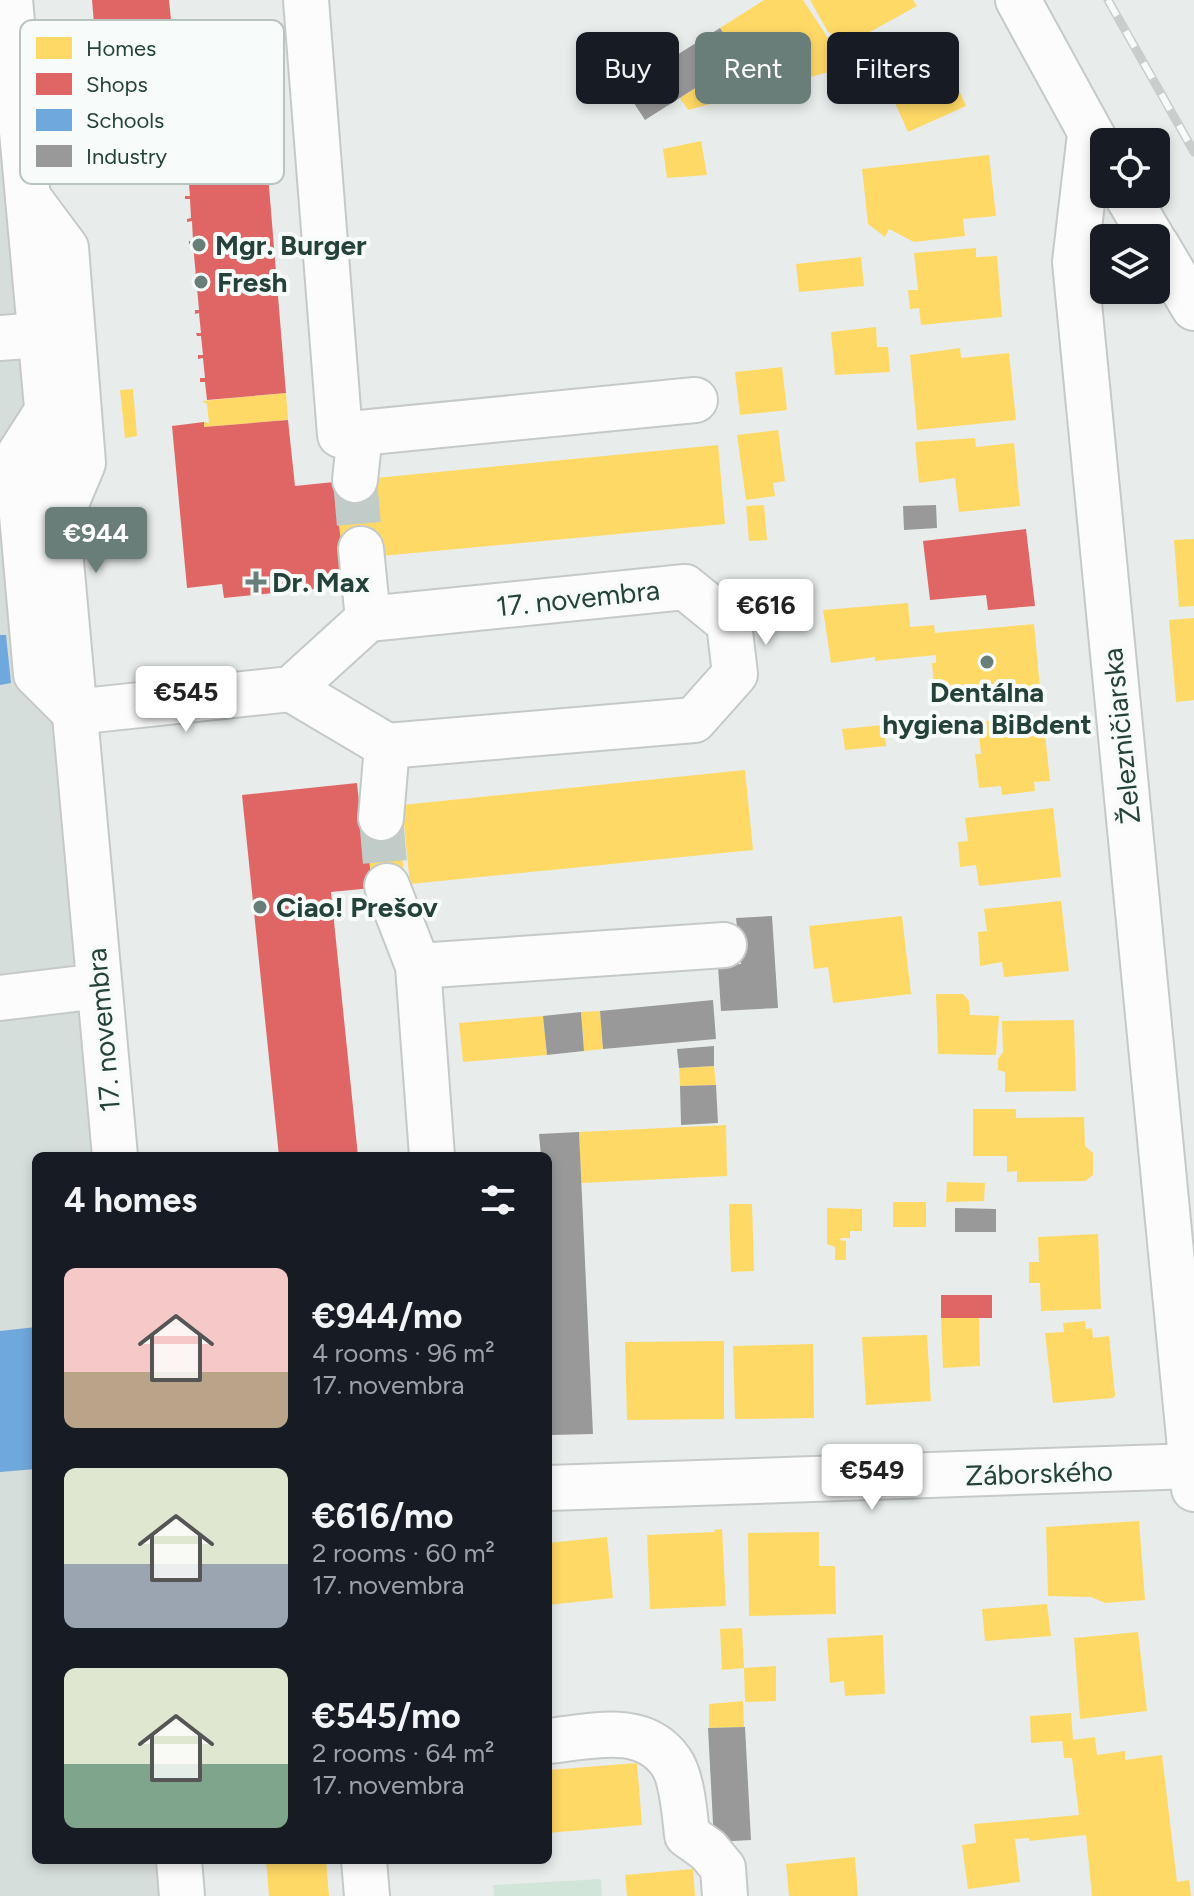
<!DOCTYPE html>
<meta charset="utf-8">
<style>
:root{--surface:#171b24;--page:#242831;--text:#f1f3f6;--muted:#9ea1a6;--accent:#697e78}
body{margin:0;font-family:Figtree,sans-serif;background:var(--page);color:var(--text);height:100vh;display:flex;flex-direction:column;font-size:30px;white-space:nowrap}
*{box-sizing:border-box;margin:0}
p{font-size:26px;color:var(--muted)}
.icon{flex:none;width:44px;height:44px;fill:none;stroke:currentColor;stroke-width:2;stroke-linecap:round;stroke-linejoin:round}
.map{position:relative;flex:1;overflow:hidden}
.sheet{position:absolute;left:32px;top:1152px;width:520px;height:712px;display:flex;flex-direction:column;background:var(--surface);border-radius:12px;box-shadow:0 4px 12px #0003}
.sheet>*{flex:none}
.banner{position:absolute;left:576px;top:32px;width:498px;height:72px;display:flex;gap:16px}
.controls{position:absolute;left:1090px;top:128px;display:grid;gap:16px}
.controls a{display:grid;place-items:center;width:80px;height:80px;border-radius:12px;background:var(--surface);box-shadow:0 4px 12px #0003;font-size:40px}
.price{position:absolute;translate:-50% -68px;padding:0 18px;border-radius:8px;background:#fff;color:#222;font-size:26px;line-height:52px;filter:drop-shadow(0 2px 4px #0008)}
.price::after{content:'';position:absolute;left:50%;top:48px;width:24px;height:18px;margin-left:-12px;background:inherit;clip-path:polygon(0 0,100% 0,50% 100%)}
.price.active{background:var(--accent);color:#fff}
ul{padding:0;list-style:none}
li{display:flex;align-items:center;gap:24px;height:200px;padding:0 32px}
li span{display:grid;place-items:center;flex:none;width:224px;height:160px;border-radius:12px;color:#555}
li>.icon{margin-inline-start:auto}
span .icon{width:96px;height:96px;fill:#fffc;stroke-width:1}
li b{font-size:34px}
h2{display:flex;justify-content:space-between;align-items:center;height:96px;padding:0 32px;font-size:34px}
.chip{padding:0 28px;border-radius:12px;background:var(--surface);box-shadow:0 4px 12px #0003;font-size:28px;line-height:72px}
.chip.active{background:var(--accent);color:#fff}
.map>svg:first-child{display:block}
</style>
<div class="map">
<svg width="1194" height="1896" viewBox="0 0 1194 1896">
<rect width="100%" height="100%" fill="#e8edeb"/>
<!-- built -->
<path fill="#d6dedb" d="M 0,0 L 123,1156 L 36,1156 L 36,1860 L 188,1860 L 191,1896 L 0,1896 Z"/>
<!-- green -->
<path fill="#d1e6d8" d="M 601,1879 L 602,1896 L 494,1896 L 493,1885 Z"/>
<!-- homes -->
<g fill="#ffd966">
<path d="M 764,0 L 803,0 L 847,67 L 688,110 L 680,98 L 741,59 L 720,28 Z"/>
<path d="M 810,0 L 913,0 L 917,6 L 859,38 L 842,40 L 828,32 Z"/>
<path d="M 937,41 L 966,106 L 908,132 L 879,67 Z"/>
<path d="M 701,141 L 707,175 L 667,178 L 663,149 Z"/>
<path d="M 989,155 L 996,216 L 963,219 L 965,236 L 914,242 L 889,229 L 885,237 L 868,224 L 862,169 Z"/>
<path d="M 976,248 L 976,257 L 997,256 L 1002,317 L 921,325 L 919,308 L 910,309 L 908,290 L 918,290 L 914,253 Z"/>
<path d="M 861,257 L 864,286 L 799,292 L 796,264 Z"/>
<path d="M 876,327 L 877,347 L 888,347 L 890,372 L 835,375 L 831,332 Z"/>
<path d="M 960,348 L 961,358 L 1009,353 L 1016,420 L 917,430 L 910,355 Z"/>
<path d="M 782,367 L 787,410 L 740,415 L 735,372 Z"/>
<path d="M 133,389 L 137,436 L 125,438 L 120,390 Z"/>
<path d="M 286,393 L 288,420 L 204,427 L 204,422 L 209,423 L 207,404 L 202,401 Z"/>
<path d="M 778,430 L 785,481 L 773,483 L 775,496 L 746,500 L 737,435 Z"/>
<path d="M 975,438 L 976,447 L 1014,443 L 1020,506 L 959,512 L 955,478 L 919,483 L 915,442 Z"/>
<path d="M 718,445 L 725,524 L 381,556 L 341,550 L 334,482 Z"/>
<path d="M 764,505 L 767,540 L 749,541 L 746,506 Z"/>
<path d="M 1194,539 L 1194,606 L 1179,607 L 1174,540 Z"/>
<path d="M 908,603 L 910,627 L 934,625 L 935,633 L 1034,624 L 1040,688 L 935,699 L 932,663 L 936,663 L 936,655 L 875,661 L 875,657 L 831,663 L 823,610 Z"/>
<path d="M 1194,618 L 1194,700 L 1176,702 L 1169,620 Z"/>
<path d="M 1043,716 L 1050,781 L 1034,782 L 1035,791 L 1002,795 L 1001,786 L 979,788 L 975,754 L 981,754 L 978,722 Z"/>
<path d="M 884,725 L 886,746 L 845,750 L 842,729 Z"/>
<path d="M 745,770 L 753,850 L 410,884 L 402,805 Z"/>
<path d="M 1053,808 L 1061,877 L 979,886 L 976,865 L 960,867 L 958,842 L 968,841 L 965,818 Z"/>
<path d="M 398,816 L 405,884 L 372,888 L 365,819 Z"/>
<path d="M 1061,901 L 1069,971 L 1004,977 L 1002,962 L 980,966 L 978,932 L 987,931 L 984,909 Z"/>
<path d="M 902,916 L 911,994 L 833,1003 L 828,967 L 814,969 L 809,926 Z"/>
<path d="M 936,994 L 963,994 L 969,1001 L 970,1015 L 999,1016 L 996,1055 L 938,1054 Z"/>
<path d="M 600,1011 L 603,1049 L 584,1051 L 581,1012 Z"/>
<path d="M 543,1016 L 547,1055 L 463,1062 L 459,1023 Z"/>
<path d="M 1074,1020 L 1076,1091 L 1005,1092 L 1005,1072 L 998,1070 L 998,1059 L 1003,1052 L 1002,1021 Z"/>
<path d="M 714,1066 L 716,1085 L 680,1086 L 679,1068 Z"/>
<path d="M 973,1109 L 1016,1109 L 1016,1118 L 1084,1117 L 1085,1146 L 1093,1153 L 1093,1175 L 1085,1181 L 1017,1182 L 1017,1171 L 1007,1172 L 1007,1156 L 973,1156 Z"/>
<path d="M 726,1125 L 727,1176 L 581,1183 L 579,1132 Z"/>
<path d="M 947,1182 L 985,1183 L 984,1201 L 946,1202 Z"/>
<rect x="893" y="1202" width="33" height="25"/>
<path d="M 729,1204 L 752,1204 L 754,1271 L 731,1272 Z"/>
<path d="M 827,1208 L 862,1209 L 862,1231 L 850,1231 L 850,1238 L 841,1238 L 840,1240 L 846,1241 L 846,1260 L 835,1260 L 835,1247 L 827,1244 Z"/>
<path d="M 1098,1234 L 1101,1309 L 1041,1311 L 1040,1283 L 1029,1283 L 1029,1262 L 1039,1262 L 1038,1237 Z"/>
<path d="M 941,1318 L 979,1318 L 980,1366 L 943,1368 Z"/>
<path d="M 1085,1321 L 1086,1329 L 1092,1328 L 1093,1338 L 1109,1336 L 1115,1395 L 1113,1398 L 1053,1403 L 1045,1333 L 1064,1332 L 1063,1323 Z"/>
<path d="M 927,1335 L 931,1401 L 866,1405 L 862,1337 Z"/>
<path d="M 724,1341 L 724,1419 L 627,1420 L 625,1342 Z"/>
<path d="M 813,1344 L 814,1418 L 735,1419 L 733,1346 Z"/>
<path d="M 1139,1521 L 1145,1600 L 1105,1603 L 1091,1597 L 1048,1596 L 1046,1527 Z"/>
<path d="M 722,1529 L 726,1606 L 650,1609 L 647,1535 L 715,1532 L 714,1530 Z"/>
<path d="M 819,1532 L 819,1566 L 835,1566 L 836,1614 L 749,1616 L 748,1533 Z"/>
<path d="M 607,1537 L 613,1598 L 548,1605 L 548,1543 Z"/>
<path d="M 1047,1604 L 1051,1636 L 985,1641 L 982,1609 Z"/>
<path d="M 742,1628 L 744,1668 L 722,1670 L 720,1629 Z"/>
<path d="M 1138,1632 L 1147,1711 L 1080,1719 L 1074,1638 Z"/>
<path d="M 883,1635 L 885,1694 L 845,1696 L 844,1681 L 830,1683 L 827,1638 Z"/>
<path d="M 776,1666 L 776,1701 L 745,1702 L 744,1668 Z"/>
<path d="M 743,1701 L 744,1727 L 709,1728 L 709,1704 Z"/>
<path d="M 1071,1713 L 1073,1740 L 1095,1737 L 1097,1755 L 1125,1751 L 1125,1760 L 1162,1755 L 1177,1882 L 1189,1880 L 1191,1896 L 1092,1896 L 1086,1835 L 1029,1841 L 1029,1838 L 1015,1839 L 1020,1882 L 968,1889 L 962,1845 L 976,1843 L 974,1824 L 1079,1815 L 1072,1758 L 1064,1758 L 1062,1741 L 1031,1743 L 1030,1716 Z"/>
<path d="M 637,1763 L 642,1825 L 548,1833 L 548,1770 Z"/>
<path d="M 855,1857 L 858,1896 L 789,1896 L 786,1864 Z"/>
<path d="M 266,1860 L 326,1860 L 329,1896 L 269,1896 Z"/>
<path d="M 693,1869 L 695,1896 L 627,1896 L 625,1875 Z"/>
</g>
<!-- shops -->
<g fill="#e06666">
<path d="M 92,0 L 169,0 L 175,60 L 258,53 L 286,393 L 207,400 L 205,382 L 200,382 L 200,378 L 205,378 L 203,358 L 198,359 L 198,355 L 203,355 L 201,336 L 197,336 L 196,333 L 201,333 L 199,313 L 195,314 L 195,310 L 199,310 L 193,244 L 189,244 L 189,241 L 193,241 L 192,221 L 187,222 L 187,219 L 191,218 L 190,199 L 185,199 L 185,196 L 190,196 L 187,162 L 186,154 L 179,154 L 178,152 L 186,151 L 184,132 L 180,132 L 179,128 L 184,128 L 182,109 L 178,110 L 177,106 L 182,106 L 181,89 L 100,96 Z"/>
<path d="M 288,420 L 295,486 L 334,482 L 346,586 L 224,598 L 222,584 L 187,588 L 172,426 L 204,422 L 204,427 Z"/>
<path d="M 1026,529 L 1035,606 L 988,610 L 986,595 L 930,600 L 923,541 Z"/>
<path d="M 357,783 L 361,820 L 365,819 L 372,888 L 331,892 L 358,1156 L 279,1156 L 242,795 Z"/>
<rect x="941" y="1295" width="51" height="23"/>
</g>
<!-- schools -->
<g fill="#6fa8dc">
<path d="M 0,635 L 6,635 L 11,683 L 0,685 Z"/>
<path d="M 36,1327 L 36,1469 L 0,1472 L 0,1331 Z"/>
</g>
<!-- industry -->
<g fill="#999">
<path d="M 720,28 L 741,59 L 645,120 L 624,88 Z"/>
<path d="M 936,505 L 937,528 L 904,530 L 903,506 Z"/>
<path d="M 772,916 L 778,1008 L 721,1011 L 718,966 L 741,964 L 736,918 Z"/>
<path d="M 713,1000 L 716,1039 L 603,1049 L 600,1011 Z"/>
<path d="M 581,1012 L 584,1051 L 547,1055 L 543,1016 Z"/>
<path d="M 714,1046 L 714,1066 L 679,1068 L 677,1049 Z"/>
<path d="M 716,1085 L 718,1123 L 681,1125 L 680,1086 Z"/>
<path d="M 579,1132 L 593,1434 L 552,1435 L 548,1341 L 548,1156 L 541,1156 L 539,1134 Z"/>
<path d="M 955,1208 L 996,1209 L 996,1232 L 955,1232 Z"/>
<path d="M 745,1727 L 751,1840 L 714,1842 L 708,1728 Z"/>
</g>
<g fill="none" stroke-linecap="round" stroke-linejoin="round">
<!-- minor-tunnel -->
<g stroke="#c1cbc8" stroke-width="44" stroke-dasharray="44 22" stroke-linecap="butt">
<path d="M 355,480 L 361,549"/>
<path d="M 381,818 L 387,886"/>
</g>
<!-- minor casing -->
<g stroke="#c5cac8" stroke-width="48">
<g id="minor">
<path d="M 10,0 L 115,1156"/>
<path d="M 306,0 L 340,435 L 695,400"/>
<path d="M 1018,0 L 1104,157"/>
<path d="M 1090,134 L 1075,262 L 1194,1489"/>
<path d="M 1126,194 L 1152,238"/>
<path d="M 28,197 L 66,248 L 83,463 L 60,518"/>
<path d="M 1156,244 L 1194,308"/>
<path d="M 0,338 L 40,335"/>
<path d="M 47,411 L 17,458 L 36,674 L 74,712 L 291,689 L 368,619 L 685,587 L 729,623 L 735,674 L 694,720 L 387,746 L 291,689"/>
<path d="M 355,480 L 360,433"/>
<path d="M 361,549 L 368,619"/>
<path d="M 381,818 L 387,746"/>
<path d="M 387,886 L 418,966"/>
<path d="M 0,998 L 99,986"/>
<path d="M 432,1156 L 418,966 L 724,945"/>
<path d="M 548,1488 L 1194,1466"/>
<path d="M 548,1741 C 589,1737 643,1721 671,1762 C 682,1777 685,1816 687,1835 L 708,1850 L 723,1868 L 725,1896"/>
<path d="M 179,1860 L 182,1896"/>
<path d="M 364,1860 L 367,1896"/>
</g>
</g>
<!-- minor -->
<use href="#minor" stroke="#fcfcfc" stroke-width="44"/>
<!-- rail casing -->
<g stroke="#c9cdcc" stroke-width="9">
<path id="rail" d="M 1108,0 L 1194,152"/>
</g>
<!-- rail -->
<use href="#rail" stroke="#f7fbf9" stroke-width="6" stroke-dasharray="18" stroke-linecap="butt"/>
</g>
<!-- markers -->
<g fill="#697e78" stroke="#f7fbf9" stroke-width="3">
<circle cx="199" cy="245" r="8"/>
<circle cx="201" cy="282" r="8"/>
<path d="M252 570h8v8h8v8h-8v8h-8v-8h-8v-8h8z"/>
<circle cx="987" cy="662" r="8"/>
<circle cx="260" cy="907" r="8"/>
</g>
<g text-anchor="middle" stroke-width="8" stroke-linejoin="round" paint-order="stroke">
<!-- poi labels -->
<g font-size="28" font-weight="bold" fill="#24423a" stroke="#f7fbf9" text-anchor="start">
<text x="215" y="255">Mgr. Burger</text>
<text x="217" y="292">Fresh</text>
<text x="272" y="592">Dr. Max</text>
<text x="987" y="702" text-anchor="middle">Dentálna<tspan x="987" dy="32">hygiena BiBdent</tspan></text>
<text x="276" y="917">Ciao! Prešov</text>
</g>
<!-- street labels -->
<g font-size="28" fill="#24423a" stroke="#f7fbf9">
<text transform="translate(578 598) rotate(-6)" y="10">17. novembra</text>
<text transform="translate(1121 736) rotate(-96)" y="10">Železničiarska</text>
<text transform="translate(103 1030) rotate(-95)" y="10">17. novembra</text>
<text transform="translate(1039 1473) rotate(-2)" y="10">Záborského</text>
</g>
</g>
<!-- legend -->
<rect x="20" y="20" width="264" height="164" rx="12" fill="#f7fbf9" stroke="#b8c4c0" stroke-width="2"/>
<rect x="36" y="37" width="36" height="22" fill="#ffd966"/>
<rect x="36" y="73" width="36" height="22" fill="#e06666"/>
<rect x="36" y="109" width="36" height="22" fill="#6fa8dc"/>
<rect x="36" y="145" width="36" height="22" fill="#999"/>
<g font-size="22" fill="#24423a">
<text x="86" y="56">Homes</text>
<text x="86" y="92">Shops</text>
<text x="86" y="128">Schools</text>
<text x="86" y="164">Industry</text>
</g>
</svg>
<div class="controls">
<a><svg class="icon" aria-label="locate" viewBox="0 0 24 24"><circle cx="12" cy="12" r="6"/><path d="M12 2v4M12 18v4M2 12h4M18 12h4"/></svg></a>
<a><svg class="icon" aria-label="layers" viewBox="0 0 24 24"><path d="M12 4l9 5-9 5-9-5zM3 14l9 5 9-5"/></svg></a>
</div>
<b class="price active" style="left:96px;top:575px">€944</b>
<b class="price" style="left:766px;top:647px">€616</b>
<b class="price" style="left:186px;top:734px">€545</b>
<b class="price" style="left:872px;top:1512px">€549</b>
<div class="banner">
<a class="chip">Buy</a>
<a class="chip active">Rent</a>
<a class="chip">Filters</a>
</div>
<section class="sheet">
<h2>4 homes<svg class="icon" aria-label="filters" viewBox="0 0 24 24"><path d="M4 7h16M4 17h16"/><circle cx="9" cy="7" r="2"/><circle cx="15" cy="17" r="2"/></svg></h2>
<ul>
<li><span style="background:linear-gradient(#f6c9c9 65%,#b9a48a 0)"><svg class="icon" aria-label="home" viewBox="0 0 24 24"><path d="M3 11l9-7 9 7M6 9v11h12V9"/></svg></span><div><b>€944/mo</b><p>4 rooms · 96 m²</p><p>17. novembra</p></div></li>
<li><span style="background:linear-gradient(#dfe7d0 60%,#9aa5b1 0)"><svg class="icon" aria-label="home" viewBox="0 0 24 24"><path d="M3 11l9-7 9 7M6 9v11h12V9"/></svg></span><div><b>€616/mo</b><p>2 rooms · 60 m²</p><p>17. novembra</p></div></li>
<li><span style="background:linear-gradient(#dfe7d0 60%,#7fa58c 0)"><svg class="icon" aria-label="home" viewBox="0 0 24 24"><path d="M3 11l9-7 9 7M6 9v11h12V9"/></svg></span><div><b>€545/mo</b><p>2 rooms · 64 m²</p><p>17. novembra</p></div></li>
</ul>
</section>
</div>
